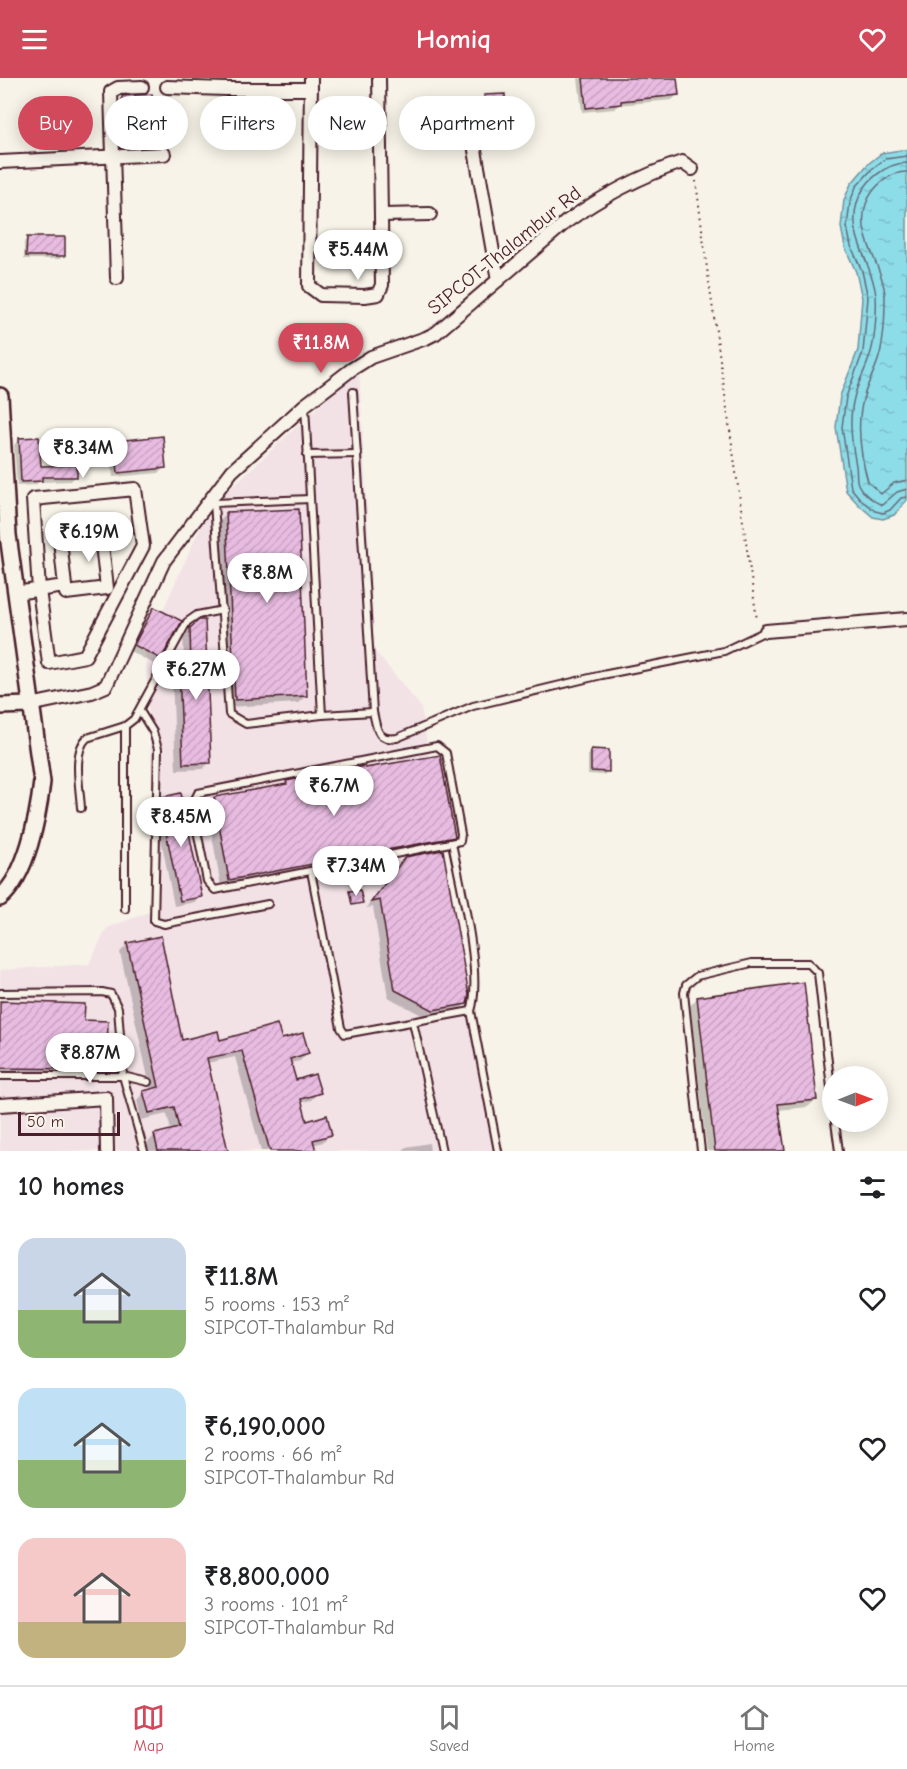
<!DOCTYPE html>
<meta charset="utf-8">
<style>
:root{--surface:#fff;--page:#f6f6f6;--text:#202124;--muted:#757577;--line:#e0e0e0;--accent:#d1495b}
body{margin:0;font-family:"Comic Neue",sans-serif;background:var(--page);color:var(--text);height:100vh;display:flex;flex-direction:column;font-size:22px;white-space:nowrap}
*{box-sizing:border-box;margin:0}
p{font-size:20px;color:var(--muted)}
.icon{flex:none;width:33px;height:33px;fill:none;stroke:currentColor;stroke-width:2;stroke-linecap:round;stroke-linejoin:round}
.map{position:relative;height:1073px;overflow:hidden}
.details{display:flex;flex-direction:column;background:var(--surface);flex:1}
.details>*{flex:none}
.guide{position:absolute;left:18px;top:18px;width:600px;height:54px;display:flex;gap:12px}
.needle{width:39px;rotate:89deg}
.tools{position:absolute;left:822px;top:988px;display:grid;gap:12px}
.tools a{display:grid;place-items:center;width:66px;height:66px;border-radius:50%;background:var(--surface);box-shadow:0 3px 15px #0003;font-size:30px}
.scale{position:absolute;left:18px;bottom:15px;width:102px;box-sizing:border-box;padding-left:6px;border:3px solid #4a1f2b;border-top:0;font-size:16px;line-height:21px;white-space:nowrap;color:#4a1f2b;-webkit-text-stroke:4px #f7f3e8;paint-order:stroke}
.price{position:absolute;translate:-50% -51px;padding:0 14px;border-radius:21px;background:#fff;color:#222;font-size:20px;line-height:39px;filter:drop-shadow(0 2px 3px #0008)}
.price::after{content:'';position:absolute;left:50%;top:36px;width:18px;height:14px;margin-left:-9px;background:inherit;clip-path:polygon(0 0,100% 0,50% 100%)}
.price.current{background:var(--accent);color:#fff}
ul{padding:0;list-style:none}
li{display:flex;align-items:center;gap:18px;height:150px;padding:0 18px}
li span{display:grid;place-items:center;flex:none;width:168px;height:120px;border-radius:18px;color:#555}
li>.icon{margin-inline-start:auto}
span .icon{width:72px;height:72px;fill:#fffc;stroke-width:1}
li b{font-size:26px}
h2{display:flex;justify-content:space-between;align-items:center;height:72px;padding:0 18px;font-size:26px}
.pill{padding:0 21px;border-radius:27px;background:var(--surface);box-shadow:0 3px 15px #0003;font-size:21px;line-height:54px}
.pill.current{background:var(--accent);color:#fff}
header{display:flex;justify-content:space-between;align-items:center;height:78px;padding:0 18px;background:var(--accent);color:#fff;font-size:27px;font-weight:700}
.tabs{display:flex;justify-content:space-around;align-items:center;height:84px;border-top:2px solid var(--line);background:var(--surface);font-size:16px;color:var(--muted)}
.tabs a{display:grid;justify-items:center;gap:3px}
.tabs .current{color:var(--accent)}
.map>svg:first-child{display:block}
</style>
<header><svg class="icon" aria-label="menu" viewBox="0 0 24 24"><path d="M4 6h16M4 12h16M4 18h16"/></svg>Homiq<svg class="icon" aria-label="heart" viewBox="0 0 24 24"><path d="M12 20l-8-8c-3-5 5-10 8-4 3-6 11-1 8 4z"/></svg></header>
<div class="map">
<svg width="907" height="1073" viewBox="0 0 907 1073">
<defs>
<pattern id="water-ripples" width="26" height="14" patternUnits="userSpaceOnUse" patternTransform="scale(1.5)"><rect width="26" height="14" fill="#8ddde9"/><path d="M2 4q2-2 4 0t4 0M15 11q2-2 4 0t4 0" fill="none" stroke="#7bbdc8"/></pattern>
<pattern id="building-hatch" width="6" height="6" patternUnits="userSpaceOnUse" patternTransform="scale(1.5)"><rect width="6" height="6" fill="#e8bce1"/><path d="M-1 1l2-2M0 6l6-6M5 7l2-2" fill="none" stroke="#c8a1c1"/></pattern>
</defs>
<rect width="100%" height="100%" fill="#f7f3e8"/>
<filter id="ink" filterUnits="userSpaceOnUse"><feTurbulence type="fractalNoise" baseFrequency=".0167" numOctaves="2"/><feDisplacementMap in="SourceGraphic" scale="12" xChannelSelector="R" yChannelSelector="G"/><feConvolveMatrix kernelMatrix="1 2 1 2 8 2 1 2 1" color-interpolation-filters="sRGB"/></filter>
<g filter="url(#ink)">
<!-- built -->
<path fill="#f2e2e6" d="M 359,291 L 375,573 L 421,629 L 472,941 L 504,1073 L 0,1073 L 0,892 L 89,886 L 107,850 L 159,830 L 145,572 L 209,430 Z"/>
<!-- water -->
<path fill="url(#water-ripples)" stroke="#72919d" stroke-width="1.5" d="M 901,72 L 907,72 L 907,422 L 894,437 L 883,441 L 873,439 L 859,427 L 846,413 L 836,349 L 840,318 L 858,272 L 862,220 L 856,194 L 845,169 L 841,149 L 844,122 L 851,106 L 868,86 L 882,75 Z"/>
<!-- shadow -->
<g fill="#0003">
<path d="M 578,0 L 676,0 L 677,17 L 672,22 L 618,27 L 615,31 L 582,34 Z"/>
<path d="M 484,19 L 505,47 L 501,50 L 482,51 L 481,22 Z"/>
<path d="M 123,20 L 154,62 L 148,67 L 118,72 L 118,25 Z"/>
<path d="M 27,160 L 63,177 L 60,181 L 24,181 L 24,164 Z"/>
<path d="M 19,362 L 39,389 L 76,398 L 71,403 L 39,404 L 35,407 L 17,408 L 14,367 Z"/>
<path d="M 116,365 L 164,389 L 159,395 L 113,399 L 110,370 Z"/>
<path d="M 227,436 L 306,618 L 298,625 L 228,629 L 219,443 Z"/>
<path d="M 155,530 L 160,580 L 154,586 L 130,573 L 149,536 Z"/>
<path d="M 191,551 L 210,684 L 203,691 L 176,692 L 172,601 L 179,594 L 185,594 L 183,559 Z"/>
<path d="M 591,673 L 607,693 L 604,697 L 588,696 L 588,676 Z"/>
<path d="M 287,704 L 454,758 L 446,766 L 221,809 L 207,728 L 214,721 L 283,708 Z"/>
<path d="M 163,720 L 200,818 L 195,824 L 174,828 L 157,740 L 157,726 Z"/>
<path d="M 405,781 L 465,926 L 458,933 L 425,939 L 388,919 L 373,829 L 366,830 Z"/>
<path d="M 350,815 L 361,825 L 360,826 L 351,828 Z"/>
<path d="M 160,860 L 181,963 L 281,963 L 307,975 L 300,983 L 290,985 L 295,1003 L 319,1014 L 311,1022 L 300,1025 L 306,1044 L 330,1056 L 323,1064 L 313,1067 L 315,1073 L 261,1073 L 235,979 L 207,985 L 227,1073 L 149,1073 L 147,1065 L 155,1057 L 171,1053 L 167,1036 L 141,1042 L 137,1022 L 144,1014 L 151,1013 L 120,874 L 127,867 Z"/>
<path d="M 697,920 L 816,1021 L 808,1029 L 778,1032 L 784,1073 L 707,1073 L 690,928 Z"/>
<path d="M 0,924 L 83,943 L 106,982 L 98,990 L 81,989 L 74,998 L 0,997 Z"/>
<path d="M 429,1065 L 430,1073 L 403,1073 L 406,1069 Z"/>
</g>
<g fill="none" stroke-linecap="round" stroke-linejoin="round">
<!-- shore -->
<g stroke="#656b77" stroke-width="1.5">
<path d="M 907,78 L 885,81 L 873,90 L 856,109 L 850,124 L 847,149 L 851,168 L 862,193 L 868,220 L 863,274 L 846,319 L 842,349 L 851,410 L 862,423 L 875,433 L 883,435 L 890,432 L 901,420 L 907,419"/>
<path d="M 907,85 C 885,85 863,104 857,125 C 847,159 873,185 876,218 C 877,232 875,264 870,277 C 866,292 857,305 854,320 C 848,343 852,365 856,388 C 857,394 856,401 858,406 C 862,415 874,424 882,427 L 897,414 L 907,411"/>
<path d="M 907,94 C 889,94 872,109 866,126 C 855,159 884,187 885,219 C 885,236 884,263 879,279 C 875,294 866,307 863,322 C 856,348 861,379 868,404 L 881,416 L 894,405 L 907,402"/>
</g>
</g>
<!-- building -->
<g fill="url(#building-hatch)" stroke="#4a1f2b" stroke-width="1.5">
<path d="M 583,0 L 677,0 L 679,17 L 621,23 L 621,26 L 586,30 Z"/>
<path d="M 152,16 L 155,62 L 123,67 L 122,18 Z"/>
<path d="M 505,16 L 506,47 L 485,49 L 484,17 Z"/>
<path d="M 27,159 L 65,159 L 65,178 L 26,178 Z"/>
<path d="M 163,358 L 166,390 L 118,395 L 115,363 Z"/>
<path d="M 39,359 L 41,388 L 77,387 L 77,399 L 42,399 L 42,403 L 21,404 L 19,360 Z"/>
<path d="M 299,431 L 307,618 L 235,622 L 226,434 Z"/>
<path d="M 154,529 L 182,543 L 161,581 L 134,567 Z"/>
<path d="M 199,542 L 205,542 L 211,685 L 183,686 L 179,593 L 191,592 L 190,550 Z"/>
<path d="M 591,671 L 609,672 L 609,694 L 591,693 Z"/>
<path d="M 440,677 L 455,759 L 229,802 L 214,719 L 287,706 L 286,703 L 365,688 L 365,690 Z"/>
<path d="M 181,715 L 202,819 L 180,823 L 162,734 L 162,719 Z"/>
<path d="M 443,772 L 469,917 L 467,926 L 433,932 L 395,912 L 380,822 L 371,824 L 405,779 Z"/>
<path d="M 360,812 L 363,825 L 352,827 L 349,813 Z"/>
<path d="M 161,858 L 182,962 L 218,953 L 220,962 L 277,946 L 282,961 L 303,955 L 309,975 L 290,981 L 296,1002 L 315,996 L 321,1015 L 301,1021 L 307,1043 L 327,1037 L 332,1057 L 313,1062 L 316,1073 L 270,1073 L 242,973 L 207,980 L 228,1073 L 158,1073 L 154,1056 L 179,1050 L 174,1029 L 149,1035 L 143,1013 L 159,1009 L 127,865 Z"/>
<path d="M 804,904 L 817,1022 L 778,1026 L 785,1073 L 715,1073 L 697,919 Z"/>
<path d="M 0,923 L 85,926 L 84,942 L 108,943 L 107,983 L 83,982 L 83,991 L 0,990 Z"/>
</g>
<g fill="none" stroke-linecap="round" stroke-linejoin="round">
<!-- service casing -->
<g stroke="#4a1f2b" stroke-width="10">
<g id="service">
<path d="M 305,328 L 322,637 L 373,634 L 353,314"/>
<path d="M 307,377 L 358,376"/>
<path d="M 310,421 L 214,425 L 229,636 L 246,646 L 322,637"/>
<path d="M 140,633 L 153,654 L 158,671 L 154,843 L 164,846 L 268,826"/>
<path d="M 373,634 C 377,650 376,663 397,660 L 473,628 L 602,597 L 724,573 L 766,553"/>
<path d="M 437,668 L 446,675 L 461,756 L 460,763 L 215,812 L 207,803 L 192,727 L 198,715 Z"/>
<path d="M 81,730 C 80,711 72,673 87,660 L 125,648 L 134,641 L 187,544 L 197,537 L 223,532"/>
<path d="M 452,765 C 460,806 483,896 471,933 L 498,1073"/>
<path d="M 311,793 L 341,950 L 345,956 L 471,933"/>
<path d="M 125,831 L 125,648"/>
<path d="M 0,915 L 102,914 L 111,916 L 118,930 L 123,998 L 144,1073"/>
<path d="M 413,944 L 442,1073"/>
<path d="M 0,998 L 123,998 L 148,1004"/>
<path d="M 835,1044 L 839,1073"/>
<path d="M 701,1073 L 684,915 L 686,907 L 697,898 L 752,885 L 808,885 L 818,895 L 832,1019"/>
</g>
</g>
<!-- minor casing -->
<g stroke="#4a1f2b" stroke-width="16">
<g id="minor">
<path d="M 311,0 L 309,208 L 321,217 L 365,218 L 378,216 L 382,207 L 379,0"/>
<path d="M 167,9 L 225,11 L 311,11"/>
<path d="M 470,44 L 498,202"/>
<path d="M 0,84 L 164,76"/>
<path d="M 382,137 L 430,136"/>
<path d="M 117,200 L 111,14 L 118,10 L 142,9"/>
<path d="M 135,411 L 143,468 L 85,578 L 49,585 L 39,512 L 33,421 Z"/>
<path d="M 15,515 L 65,508 L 60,462 L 101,458 L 107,510 L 66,515 L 65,508"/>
<path d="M 766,553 L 907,541"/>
<path d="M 30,627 L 92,614 L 106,608 L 164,483 L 232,393 L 305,327 L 352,291 L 371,279 L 426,260 L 436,255 L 566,144 C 601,119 641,98 682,84 L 692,91"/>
<path d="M 0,1027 L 106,1020 L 107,1073"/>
</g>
</g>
<!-- tertiary casing -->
<g stroke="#4a1f2b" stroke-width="20">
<g id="tertiary">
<path d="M 0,318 L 8,457 L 42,704 C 38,739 27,797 0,820"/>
<path d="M 0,628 L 30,627"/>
</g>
</g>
<!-- path -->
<path stroke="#4a1f2b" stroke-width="2" stroke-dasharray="1.5 4.5" stroke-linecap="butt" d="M 696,103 L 706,183 L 757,542"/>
<!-- service -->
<use href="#service" stroke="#f7f3e8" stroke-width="6"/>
<!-- minor -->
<use href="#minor" stroke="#f7f3e8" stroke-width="12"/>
<!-- tertiary -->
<use href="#tertiary" stroke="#f7f3e8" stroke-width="15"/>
</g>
</g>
<g text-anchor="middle" stroke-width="6" stroke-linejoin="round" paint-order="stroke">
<!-- street labels -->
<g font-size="20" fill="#4a1f2b" stroke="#f7f3e8">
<text transform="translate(504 172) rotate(-39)" y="7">SIPCOT-Thalambur Rd</text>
</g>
</g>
</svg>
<div class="tools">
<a><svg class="needle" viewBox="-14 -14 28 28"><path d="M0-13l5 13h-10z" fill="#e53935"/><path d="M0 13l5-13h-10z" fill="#757577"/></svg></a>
</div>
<div class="scale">50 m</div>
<b class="price" style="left:358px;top:203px">₹5.44M</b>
<b class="price current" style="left:321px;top:296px">₹11.8M</b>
<b class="price" style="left:83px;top:401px">₹8.34M</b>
<b class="price" style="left:89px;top:485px">₹6.19M</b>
<b class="price" style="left:267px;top:526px">₹8.8M</b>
<b class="price" style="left:196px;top:623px">₹6.27M</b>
<b class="price" style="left:334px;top:739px">₹6.7M</b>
<b class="price" style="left:181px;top:770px">₹8.45M</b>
<b class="price" style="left:356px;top:819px">₹7.34M</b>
<b class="price" style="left:90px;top:1006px">₹8.87M</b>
<div class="guide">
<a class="pill current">Buy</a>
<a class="pill">Rent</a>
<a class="pill">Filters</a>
<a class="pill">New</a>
<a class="pill">Apartment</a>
</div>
</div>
<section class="details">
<h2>10 homes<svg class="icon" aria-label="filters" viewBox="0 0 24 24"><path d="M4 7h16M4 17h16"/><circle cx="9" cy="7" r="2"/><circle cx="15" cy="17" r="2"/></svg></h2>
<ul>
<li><span style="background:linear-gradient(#c9d6e8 60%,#8fb573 0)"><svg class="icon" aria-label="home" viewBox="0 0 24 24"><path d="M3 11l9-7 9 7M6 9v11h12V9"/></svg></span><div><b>₹11.8M</b><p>5 rooms · 153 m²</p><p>SIPCOT-Thalambur Rd</p></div><svg class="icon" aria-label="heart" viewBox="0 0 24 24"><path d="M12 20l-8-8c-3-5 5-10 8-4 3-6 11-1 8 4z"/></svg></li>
<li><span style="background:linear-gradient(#bfe0f5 60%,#8fb573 0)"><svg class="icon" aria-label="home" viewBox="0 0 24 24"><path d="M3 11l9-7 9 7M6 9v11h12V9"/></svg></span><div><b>₹6,190,000</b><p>2 rooms · 66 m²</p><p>SIPCOT-Thalambur Rd</p></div><svg class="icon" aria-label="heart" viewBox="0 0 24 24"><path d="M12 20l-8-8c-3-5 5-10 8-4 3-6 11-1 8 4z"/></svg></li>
<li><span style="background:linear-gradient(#f6c9c9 70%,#c2b280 0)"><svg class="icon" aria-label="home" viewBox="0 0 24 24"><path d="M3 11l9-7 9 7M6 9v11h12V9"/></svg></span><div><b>₹8,800,000</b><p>3 rooms · 101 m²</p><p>SIPCOT-Thalambur Rd</p></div><svg class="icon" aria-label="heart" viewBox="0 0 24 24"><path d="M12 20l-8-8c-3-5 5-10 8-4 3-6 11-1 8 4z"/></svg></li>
</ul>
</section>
<nav class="tabs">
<a class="current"><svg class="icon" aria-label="map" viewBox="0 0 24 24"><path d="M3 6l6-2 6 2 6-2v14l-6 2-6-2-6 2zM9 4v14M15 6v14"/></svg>Map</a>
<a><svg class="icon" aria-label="saved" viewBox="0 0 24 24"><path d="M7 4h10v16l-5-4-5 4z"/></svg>Saved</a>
<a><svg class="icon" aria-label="home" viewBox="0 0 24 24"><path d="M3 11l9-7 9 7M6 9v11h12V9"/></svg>Home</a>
</nav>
